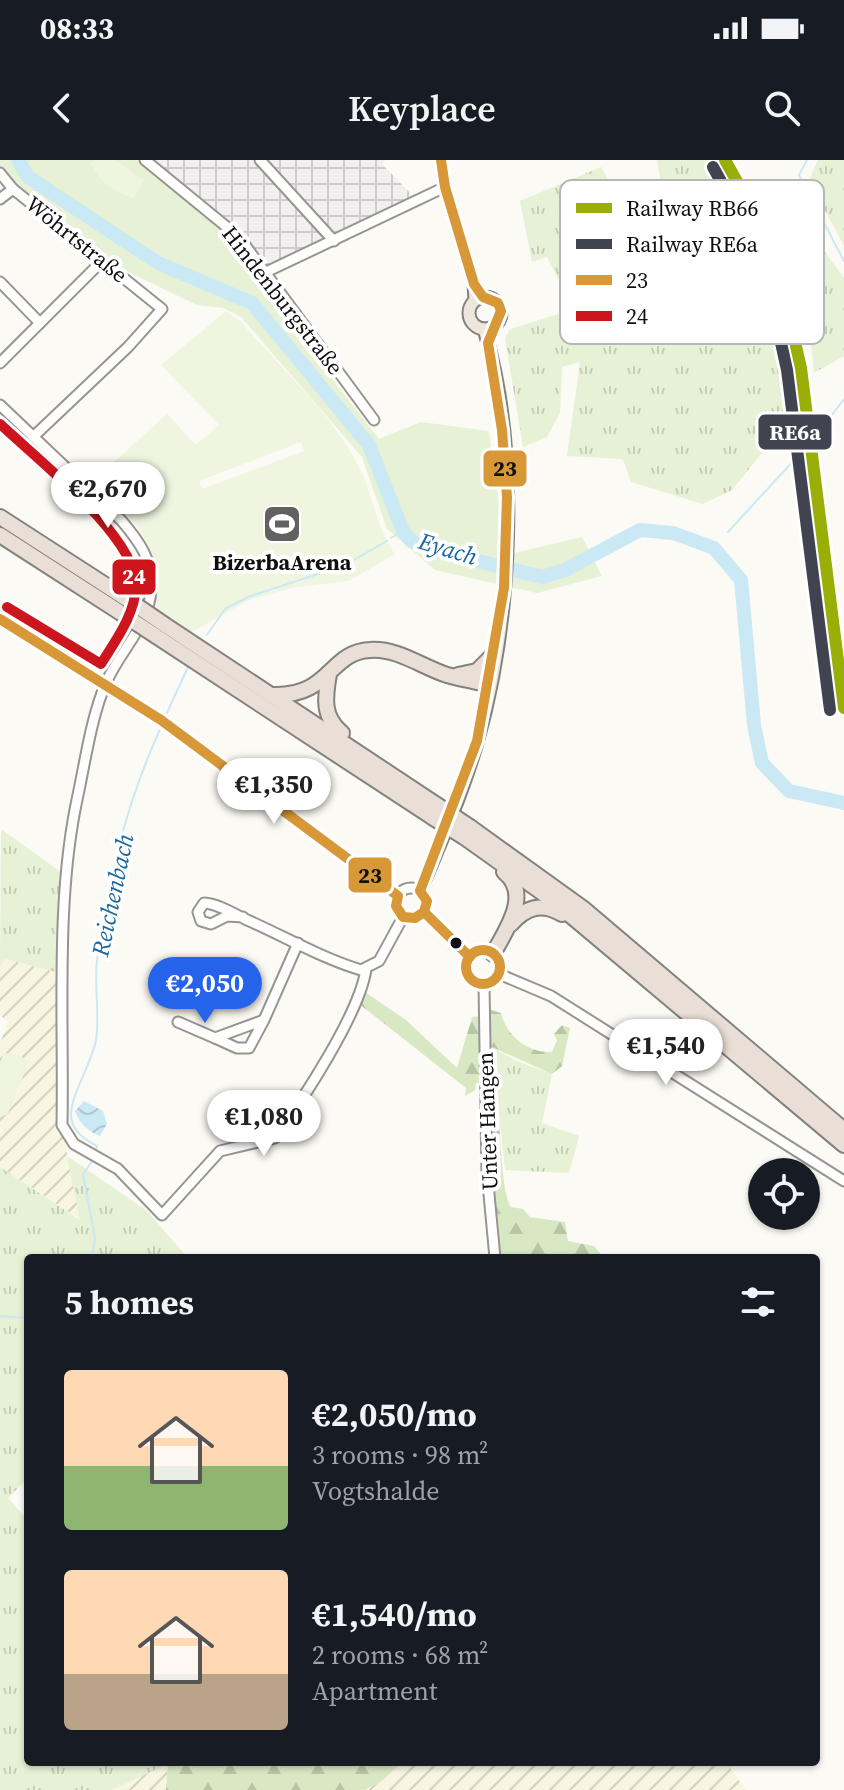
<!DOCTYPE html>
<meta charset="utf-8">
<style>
:root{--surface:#171b24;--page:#20242c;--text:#f1f3f6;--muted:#9ea1a6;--accent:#2563eb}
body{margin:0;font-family:"Source Serif 4",serif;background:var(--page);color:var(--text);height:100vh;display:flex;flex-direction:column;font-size:30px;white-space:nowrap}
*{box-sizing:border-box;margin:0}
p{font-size:26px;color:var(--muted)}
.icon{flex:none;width:44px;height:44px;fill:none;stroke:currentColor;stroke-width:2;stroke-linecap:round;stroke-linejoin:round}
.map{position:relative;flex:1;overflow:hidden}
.details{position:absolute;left:24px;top:1094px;width:796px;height:512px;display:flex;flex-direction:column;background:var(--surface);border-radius:8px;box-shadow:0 2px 6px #0004}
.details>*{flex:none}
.controls{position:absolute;left:748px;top:998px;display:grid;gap:16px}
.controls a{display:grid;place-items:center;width:72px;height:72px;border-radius:50%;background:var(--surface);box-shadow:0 2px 6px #0004;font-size:40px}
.price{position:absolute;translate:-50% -68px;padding:0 18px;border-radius:28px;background:#fff;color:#222;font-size:26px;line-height:52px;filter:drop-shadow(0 2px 4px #0008)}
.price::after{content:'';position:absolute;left:50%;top:48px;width:24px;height:18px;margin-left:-12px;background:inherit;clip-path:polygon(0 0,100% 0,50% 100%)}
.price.on{background:var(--accent);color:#fff}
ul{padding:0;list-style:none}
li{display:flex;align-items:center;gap:24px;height:200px;padding:0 40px}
li span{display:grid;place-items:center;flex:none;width:224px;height:160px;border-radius:8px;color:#555}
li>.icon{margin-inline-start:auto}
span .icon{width:96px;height:96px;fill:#fffc;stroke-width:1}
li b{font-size:34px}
h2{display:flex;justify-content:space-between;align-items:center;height:96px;padding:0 40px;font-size:34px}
.status{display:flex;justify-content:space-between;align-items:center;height:56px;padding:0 40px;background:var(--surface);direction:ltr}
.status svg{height:22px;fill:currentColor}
header{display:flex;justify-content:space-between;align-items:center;height:104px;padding:0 40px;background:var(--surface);font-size:36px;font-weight:600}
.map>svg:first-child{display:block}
</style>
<div class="status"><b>08:33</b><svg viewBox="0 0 49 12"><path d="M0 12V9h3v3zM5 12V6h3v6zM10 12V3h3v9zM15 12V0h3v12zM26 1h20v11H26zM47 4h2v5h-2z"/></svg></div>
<header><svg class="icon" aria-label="back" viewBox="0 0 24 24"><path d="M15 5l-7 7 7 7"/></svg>Keyplace<svg class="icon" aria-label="search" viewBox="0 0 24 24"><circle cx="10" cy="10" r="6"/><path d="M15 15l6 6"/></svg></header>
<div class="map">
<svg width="844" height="1630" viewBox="0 0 844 1630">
<defs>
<pattern id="industrial-grid" width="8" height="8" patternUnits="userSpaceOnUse" patternTransform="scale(2)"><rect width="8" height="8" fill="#f3eef0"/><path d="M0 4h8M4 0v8" fill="none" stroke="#cfcbcd"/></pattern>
<pattern id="farmland-furrows" width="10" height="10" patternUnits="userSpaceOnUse" patternTransform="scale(2)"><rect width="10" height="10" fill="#f8f5e1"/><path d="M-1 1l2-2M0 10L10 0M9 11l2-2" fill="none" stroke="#d3d1c0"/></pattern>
<pattern id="grass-tufts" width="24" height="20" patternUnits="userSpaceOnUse" patternTransform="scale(2)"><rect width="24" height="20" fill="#e6f1d5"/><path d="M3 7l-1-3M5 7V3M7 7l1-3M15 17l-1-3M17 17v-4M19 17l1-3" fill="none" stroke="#c4cdb6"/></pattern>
<pattern id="forest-firs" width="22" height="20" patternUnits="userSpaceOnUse" patternTransform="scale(2)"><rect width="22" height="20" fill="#d7e8c2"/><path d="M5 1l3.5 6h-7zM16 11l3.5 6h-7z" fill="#b7c6a6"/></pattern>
<pattern id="water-waves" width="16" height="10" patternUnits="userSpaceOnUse" patternTransform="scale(2)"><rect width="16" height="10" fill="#cbe8f5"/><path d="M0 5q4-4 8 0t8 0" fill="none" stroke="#adc6d1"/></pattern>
</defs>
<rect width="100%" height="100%" fill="#fcfaf4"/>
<!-- industrial -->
<g fill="url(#industrial-grid)">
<path d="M 151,0 L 252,0 L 325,78 L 269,106 L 231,64 Z"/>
<path d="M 267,0 L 386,0 L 382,4 L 413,36 L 334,73 Z"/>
</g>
<!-- farmland -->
<g fill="url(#farmland-furrows)">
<path d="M 5,799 L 64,814 L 67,996 L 81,1060 L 0,1007 L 0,974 L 3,968 L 0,966 L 0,884 L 8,862 L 0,855 L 0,806 Z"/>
<path d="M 402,1602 L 738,1602 L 730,1608 L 746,1630 L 365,1630 L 382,1621 Z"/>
<path d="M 168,1604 L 166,1630 L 111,1630 L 123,1624 Z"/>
</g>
<!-- grass -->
<g fill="url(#grass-tufts)">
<path d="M 657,0 L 718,0 L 734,51 L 754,76 L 784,165 L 796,251 L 732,330 L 703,344 L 631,322 L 623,299 L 567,296 L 580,202 L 562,207 L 560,253 L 547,277 L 523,287 L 505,178 L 510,169 L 574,149 L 547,97 L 532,102 L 520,41 L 601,7 L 613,28 L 558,55 L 573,82 L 620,57 C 631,75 637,86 659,79 L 667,61 Z"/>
<path d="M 818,0 L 844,0 L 844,86 L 809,20 Z"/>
<path d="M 822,88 L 844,118 L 844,196 L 814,213 L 809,164 L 789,112 Z"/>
<path d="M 1,669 L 65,715 L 64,814 L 5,799 L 0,806 Z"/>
<path d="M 487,885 L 519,902 L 552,914 L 542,963 L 579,976 L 569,1013 L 505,1010 L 498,943 L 486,937 Z"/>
<path d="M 67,996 L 146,1050 L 188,1098 L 28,1098 L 28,1318 L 8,1338 L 28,1361 L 28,1602 L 168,1604 L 111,1630 L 0,1630 L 0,1007 L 80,1060 Z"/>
</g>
<!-- forest -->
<g fill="url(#forest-firs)">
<path d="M 360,832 L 365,832 L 406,860 L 457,908 L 472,857 L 488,855 L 491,850 L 501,853 C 506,875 527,893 552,892 L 557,880 L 554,874 L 562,865 L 570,868 L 562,906 L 552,914 L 487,885 L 488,913 L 496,916 L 495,922 L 476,923 L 475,930 L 465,936 L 466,928 L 358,843 Z"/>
<path d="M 486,937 L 498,943 C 500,964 501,1033 511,1047 L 523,1049 L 530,1057 L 565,1062 L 568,1081 L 594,1086 L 604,1098 L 479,1098 L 492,1096 Z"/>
<path d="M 168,1602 L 402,1602 L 382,1621 L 365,1630 L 166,1630 Z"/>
</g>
<!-- park -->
<path fill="#e6f1d5" d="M 0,0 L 136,0 L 168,21 L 237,79 L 304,172 L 323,207 L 379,279 L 421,262 L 489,271 L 500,354 L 497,397 L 582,377 L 602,416 L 537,433 L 435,410 L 387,369 L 362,297 L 241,157 L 223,148 L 197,145 L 103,100 L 0,13 Z"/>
<!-- pitch -->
<g fill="#eff5df" fill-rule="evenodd">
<path d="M 94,0 L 116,0 L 144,20 L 134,38 C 113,32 99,22 91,3 Z"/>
<path d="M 226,151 L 239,160 C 278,205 328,250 357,303 C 373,332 375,367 395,394 L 349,421 L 296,427 L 249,440 L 192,472 L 156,448 C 166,386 134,361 93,321 L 167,254 L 196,285 L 219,265 L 161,205 ZM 301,282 L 304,291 L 202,329 L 199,321 Z"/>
<path d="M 4,893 L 16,894 L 29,901 L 8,954 L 0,957 L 0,903 Z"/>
</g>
<!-- water -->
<path fill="url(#water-waves)" d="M 84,941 L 103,951 L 107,964 L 100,976 C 87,971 80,964 75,951 Z"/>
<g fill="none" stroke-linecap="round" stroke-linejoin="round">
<!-- stream -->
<g stroke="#cbe8f5" stroke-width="2">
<path d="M 807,0 L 799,15 L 844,101"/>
<path d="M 816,276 L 844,239"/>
<path d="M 728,372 L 806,287"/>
<path d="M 391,378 L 403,371"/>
<path d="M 207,475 L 225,449 L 248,437 L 345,405 L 387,381"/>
<path d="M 165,557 L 188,507"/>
<path d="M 480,884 L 481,920"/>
<path d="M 96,990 L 97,986 C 85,980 71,971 71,955 C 71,934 92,903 96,880 C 100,855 94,827 97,801 C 106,723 128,639 161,567"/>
<path d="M 92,1098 L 95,1078 L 83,1014 L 93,1000"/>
<path d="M 0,1156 L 28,1158"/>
</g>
<!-- river -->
<path stroke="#cbe8f5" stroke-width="14" d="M 18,0 L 28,17 L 158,103 L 252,143 L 369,285 L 403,371 L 411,381 L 426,388 L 542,417 L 565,410 L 640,370 L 673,373 L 714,388 L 741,420 L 754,565 L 762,603 L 789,631 L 844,643"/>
<!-- minor casing -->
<g stroke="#969592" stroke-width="13">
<g id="minor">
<path d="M 145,0 L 239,77 L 374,260"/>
<path d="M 260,0 L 334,81"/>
<path d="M 0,13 L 13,29 L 162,149 L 128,187 L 33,277"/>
<path d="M 0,39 L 13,29"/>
<path d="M 264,113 L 445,27"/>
<path d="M 0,122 L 40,163"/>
<path d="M 0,203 L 103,100"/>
<path d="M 0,245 L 121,360 C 139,381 154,401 151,431 C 148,467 120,490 106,523 C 92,554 85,602 78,635 C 55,739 64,858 62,965 L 74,984 L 118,1009 L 162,1055 L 220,991 L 275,978 C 302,941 360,853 366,809"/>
<path d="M 0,459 L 161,560 L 398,736"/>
<circle cx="411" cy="743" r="15"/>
<path d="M 424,752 L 470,797"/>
<path d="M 243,757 L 227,756 L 211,764 L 201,761 L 198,752 L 204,743 C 218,744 233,753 245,759 C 284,776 321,798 361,810 L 379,801 L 403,757"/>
<circle cx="483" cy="807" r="17"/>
<path d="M 499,814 L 551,836 L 844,1021"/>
<path d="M 484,824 L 487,1013 L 495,1098"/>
<path d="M 264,860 L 249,888 L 237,888 L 215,878 L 264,860 L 298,783"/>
<path d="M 178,862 L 215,878"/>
</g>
</g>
<!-- major casing -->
<g stroke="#83827f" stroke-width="15">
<g id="major">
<path d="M 441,0 L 445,27 L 474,124 L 475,140"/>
<circle cx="485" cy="153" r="16"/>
<path d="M 420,731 C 441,682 462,634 477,583 C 512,461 521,291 484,169"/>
</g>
</g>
<!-- highway casing -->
<g stroke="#83827f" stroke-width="18">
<g id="highway">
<path d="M 0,357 L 127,439"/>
<path d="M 0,375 L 121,453"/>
<path d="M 165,465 L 437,645"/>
<path d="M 156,476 L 432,657"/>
<path d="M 329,514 C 325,537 322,557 342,573"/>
<path d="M 458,515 L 477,511 L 494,494"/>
<path d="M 274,535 C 331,536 329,492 370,490 C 398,488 422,507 447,515 C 461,519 475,521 489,525"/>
<path d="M 470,667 L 584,749 L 844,970"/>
<path d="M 464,677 L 551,739 L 844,985"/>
<path d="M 511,764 C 526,747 542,742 562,754"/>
<path d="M 493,794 C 506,770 532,734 504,712"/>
</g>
</g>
<!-- minor -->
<use href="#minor" stroke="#fffefd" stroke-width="9"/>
<!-- major -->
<use href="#major" stroke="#ece7da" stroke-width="11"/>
<!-- highway -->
<use href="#highway" stroke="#e9dfd6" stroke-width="14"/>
<!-- highway-bridge casing -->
<g stroke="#83827f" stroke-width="18" stroke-linecap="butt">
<g id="highway-bridge">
<path d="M 127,439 L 165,465"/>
<path d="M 121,453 L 156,476"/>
<path d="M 437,645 L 470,667"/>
<path d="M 432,657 L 464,677"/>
</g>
</g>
<!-- highway-bridge -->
<use href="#highway-bridge" stroke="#e9dfd6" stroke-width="14"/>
<!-- bus-1 casing -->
<g stroke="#fff" stroke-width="16">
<g id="bus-1">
<path d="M 0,459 L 161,560 L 398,736 L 396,746 L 403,757 L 415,758 L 424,752 L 427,741 L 420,731 L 477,581 L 504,428 L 507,337 L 502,270 L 488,183 L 501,151 L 498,143 L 483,137 L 474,124 L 445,27 L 441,0"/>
<path d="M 424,752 L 470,797"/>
<circle cx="483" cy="807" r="17"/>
</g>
</g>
<!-- bus-2 casing -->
<g stroke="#fff" stroke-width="16">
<path id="bus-2" d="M 0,264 C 36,298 137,377 136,426 C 135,455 115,481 101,504 L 7,447"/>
</g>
<!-- bus-1 -->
<use href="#bus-1" stroke="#d89838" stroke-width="10"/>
<!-- bus-2 -->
<use href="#bus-2" stroke="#cd151d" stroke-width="10"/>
<!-- rail-1 casing -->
<g stroke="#fff" stroke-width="18">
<path id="rail-1" d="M 725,0 L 753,50 L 783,129 L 801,208 L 844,548"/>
</g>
<!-- rail-2 casing -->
<g stroke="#fff" stroke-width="18">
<path id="rail-2" d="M 713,7 L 740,56 L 770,133 L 787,210 L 830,550"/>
</g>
<!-- rail-1 -->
<use href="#rail-1" stroke="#99af07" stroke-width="12"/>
<!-- rail-2 -->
<use href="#rail-2" stroke="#424351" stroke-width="12"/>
</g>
<!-- icons -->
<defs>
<g id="stadium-square" transform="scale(2)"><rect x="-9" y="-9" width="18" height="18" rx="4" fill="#62615f" stroke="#fff"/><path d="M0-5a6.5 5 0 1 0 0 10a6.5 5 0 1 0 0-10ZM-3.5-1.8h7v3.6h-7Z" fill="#fff"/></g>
</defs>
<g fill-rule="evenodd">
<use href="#stadium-square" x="282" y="364"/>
</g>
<!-- markers -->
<circle fill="#0f0f0f" stroke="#fff" stroke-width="3" cx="456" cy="783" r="7"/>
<g text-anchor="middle" stroke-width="8" stroke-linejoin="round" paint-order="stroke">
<!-- street labels -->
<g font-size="22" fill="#0f0f0f" stroke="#fff">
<text transform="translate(77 79) rotate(39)" y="8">Wöhrtstraße</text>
<text transform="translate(283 140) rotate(52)" y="8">Hindenburgstraße</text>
<text transform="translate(487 961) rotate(-92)" y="8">Unter Hangen</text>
</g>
<!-- poi labels -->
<g font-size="22" font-weight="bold" fill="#0f0f0f" stroke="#fff">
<text x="282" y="410">BizerbaArena</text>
</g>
<!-- water labels -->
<g font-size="24" font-style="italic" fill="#1868a1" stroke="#fff">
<text transform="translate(448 389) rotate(17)" y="8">Eyach</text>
<text transform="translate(113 735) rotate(-78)" y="8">Reichenbach</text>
</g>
</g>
<!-- legend -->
<rect x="560" y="20" width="264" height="164" rx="12" fill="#fff" stroke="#b7b7b7" stroke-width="2"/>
<rect x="576" y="43" width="36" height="10" fill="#99af07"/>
<rect x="576" y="79" width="36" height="10" fill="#424351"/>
<rect x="576" y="115" width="36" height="10" fill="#d89838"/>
<rect x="576" y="151" width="36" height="10" fill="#cd151d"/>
<g font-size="22" fill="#0f0f0f">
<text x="626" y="56">Railway RB66</text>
<text x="626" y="92">Railway RE6a</text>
<text x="626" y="128">23</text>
<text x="626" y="164">24</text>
</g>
<g stroke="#fff" stroke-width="3">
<rect x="757" y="253" width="76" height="38" rx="8" fill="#424351"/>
<rect x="482" y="289" width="46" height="39" rx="8" fill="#d89838"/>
<rect x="111" y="398" width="46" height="38" rx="8" fill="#cd151d"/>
<rect x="347" y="696" width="46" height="38" rx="8" fill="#d89838"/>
</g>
<g font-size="22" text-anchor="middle" font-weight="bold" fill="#fff">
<text x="795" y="280">RE6a</text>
<text x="134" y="424">24</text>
</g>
<g font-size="22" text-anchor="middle" font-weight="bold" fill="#111">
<text x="505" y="316">23</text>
<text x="370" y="723">23</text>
</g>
</svg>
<div class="controls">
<a><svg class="icon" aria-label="locate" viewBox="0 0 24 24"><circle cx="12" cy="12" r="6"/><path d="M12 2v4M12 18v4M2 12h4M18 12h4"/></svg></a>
</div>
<b class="price" style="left:108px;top:370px">€2,670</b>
<b class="price" style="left:274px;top:666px">€1,350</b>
<b class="price on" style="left:205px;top:865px">€2,050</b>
<b class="price" style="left:666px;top:927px">€1,540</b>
<b class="price" style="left:264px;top:998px">€1,080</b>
<section class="details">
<h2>5 homes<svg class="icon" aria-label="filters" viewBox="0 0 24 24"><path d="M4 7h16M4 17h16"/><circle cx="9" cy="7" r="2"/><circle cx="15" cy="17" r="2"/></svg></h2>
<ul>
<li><span style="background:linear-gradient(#ffd9b3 60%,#8fb573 0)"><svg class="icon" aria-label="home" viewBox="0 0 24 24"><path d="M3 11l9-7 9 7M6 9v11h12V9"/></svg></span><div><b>€2,050/mo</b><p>3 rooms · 98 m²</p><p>Vogtshalde</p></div></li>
<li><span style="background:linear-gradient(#ffd9b3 65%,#b9a48a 0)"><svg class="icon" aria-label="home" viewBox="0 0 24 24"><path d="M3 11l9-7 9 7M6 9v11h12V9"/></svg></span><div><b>€1,540/mo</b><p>2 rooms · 68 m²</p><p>Apartment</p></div></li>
</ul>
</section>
</div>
